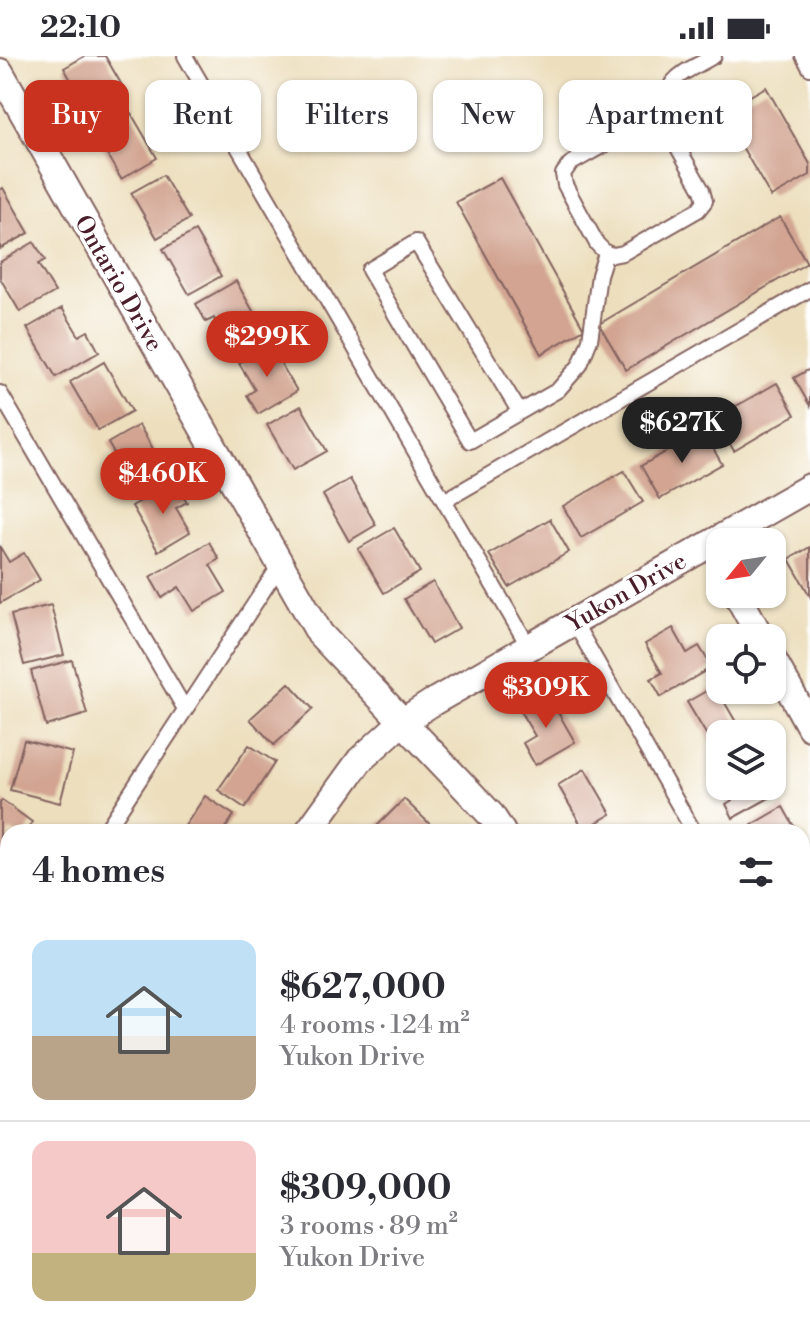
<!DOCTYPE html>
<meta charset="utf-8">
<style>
:root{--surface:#fff;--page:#f7f7f7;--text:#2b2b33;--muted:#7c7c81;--line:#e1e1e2;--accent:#c8321e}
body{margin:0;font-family:"Libre Bodoni",serif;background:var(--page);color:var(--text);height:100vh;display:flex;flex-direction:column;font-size:30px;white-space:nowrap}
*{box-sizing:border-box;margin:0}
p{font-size:26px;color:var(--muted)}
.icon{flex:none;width:44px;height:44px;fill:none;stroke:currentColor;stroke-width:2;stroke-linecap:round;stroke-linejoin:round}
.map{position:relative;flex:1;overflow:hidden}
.panel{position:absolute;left:0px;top:768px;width:810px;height:514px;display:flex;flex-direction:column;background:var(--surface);border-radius:24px 24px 0 0;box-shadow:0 2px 6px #0004}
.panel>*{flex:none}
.guide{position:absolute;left:24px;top:24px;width:762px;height:72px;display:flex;gap:16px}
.needle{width:52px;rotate:240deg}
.tools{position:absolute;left:706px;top:472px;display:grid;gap:16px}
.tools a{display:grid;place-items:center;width:80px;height:80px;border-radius:16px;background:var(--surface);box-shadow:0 2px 6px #0004;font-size:40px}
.price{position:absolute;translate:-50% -68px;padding:0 18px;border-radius:28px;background:var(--accent);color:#fff;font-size:26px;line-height:52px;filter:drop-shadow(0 2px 4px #0008)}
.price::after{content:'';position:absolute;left:50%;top:48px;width:24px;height:18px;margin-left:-12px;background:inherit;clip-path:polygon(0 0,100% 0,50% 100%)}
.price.active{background:#222;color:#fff}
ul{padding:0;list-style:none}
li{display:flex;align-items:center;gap:24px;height:200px;padding:0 32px}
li+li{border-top:2px solid var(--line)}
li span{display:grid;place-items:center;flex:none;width:224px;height:160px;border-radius:16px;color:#555}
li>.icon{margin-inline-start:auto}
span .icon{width:96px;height:96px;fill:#fffc;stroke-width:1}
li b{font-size:34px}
h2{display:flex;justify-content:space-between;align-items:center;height:96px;padding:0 32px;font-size:34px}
.pill{padding:0 28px;border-radius:16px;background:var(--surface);box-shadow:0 2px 6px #0004;font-size:28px;line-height:72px}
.pill.active{background:var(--accent);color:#fff}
.status{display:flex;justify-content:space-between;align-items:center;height:56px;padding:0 40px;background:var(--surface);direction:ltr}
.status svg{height:22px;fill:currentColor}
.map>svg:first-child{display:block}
</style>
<div class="status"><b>22:10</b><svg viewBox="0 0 49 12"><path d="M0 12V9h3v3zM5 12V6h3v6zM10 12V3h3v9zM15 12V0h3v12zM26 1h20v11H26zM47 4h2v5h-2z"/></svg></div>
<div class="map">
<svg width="810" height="1281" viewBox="0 0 810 1281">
<rect width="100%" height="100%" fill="#fff"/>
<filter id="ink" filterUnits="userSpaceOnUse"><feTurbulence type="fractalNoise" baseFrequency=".0125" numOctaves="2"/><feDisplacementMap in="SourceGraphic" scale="16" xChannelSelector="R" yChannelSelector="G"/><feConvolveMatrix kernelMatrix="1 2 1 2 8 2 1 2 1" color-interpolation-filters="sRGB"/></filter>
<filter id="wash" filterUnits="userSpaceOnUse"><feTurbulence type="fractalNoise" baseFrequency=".006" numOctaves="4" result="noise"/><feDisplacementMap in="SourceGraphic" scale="32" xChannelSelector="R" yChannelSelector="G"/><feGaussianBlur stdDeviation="1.8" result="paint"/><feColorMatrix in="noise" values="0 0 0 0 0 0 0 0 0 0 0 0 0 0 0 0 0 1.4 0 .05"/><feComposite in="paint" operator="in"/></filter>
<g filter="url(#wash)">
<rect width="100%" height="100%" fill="#eddfbe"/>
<g id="blocks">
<!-- building -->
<g fill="#d2a491">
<path d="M 85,0 L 105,0 L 127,38 L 91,59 L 64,12 Z"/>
<path d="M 766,31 L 810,108 L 810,119 L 771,141 L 722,56 Z"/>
<path d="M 131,57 L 157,102 L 121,123 L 95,78 Z"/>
<path d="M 163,119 L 189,163 L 157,182 L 131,137 Z"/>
<path d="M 500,122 L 584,273 L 541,298 L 456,146 Z"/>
<path d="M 3,132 L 29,177 L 0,193 L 0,134 Z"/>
<path d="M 780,161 L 807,207 L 626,314 L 599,268 Z"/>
<path d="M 195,175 L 221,220 L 189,238 L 163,193 Z"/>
<path d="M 34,186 L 45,204 L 38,208 L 55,236 L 20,256 L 0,222 L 0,206 Z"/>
<path d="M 236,225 L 262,271 L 229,289 L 214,262 L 206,266 L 196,248 Z"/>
<path d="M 62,252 L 79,280 L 88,275 L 99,296 L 56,321 L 27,272 Z"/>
<path d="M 270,289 L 297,335 L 258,358 L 247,339 L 255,334 L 239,307 Z"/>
<path d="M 104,306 L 132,355 L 98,374 L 70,326 Z"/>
<path d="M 810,313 L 810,350 L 794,322 Z"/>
<path d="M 777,327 L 795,359 L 734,395 L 715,362 Z"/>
<path d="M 301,350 L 327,395 L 293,414 L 267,369 Z"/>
<path d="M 139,369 L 166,415 L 134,433 L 108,387 Z"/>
<path d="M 703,375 L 722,408 L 660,443 L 641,410 Z"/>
<path d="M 624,415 L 643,446 L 581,482 L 563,450 Z"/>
<path d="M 350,423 L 376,469 L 349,485 L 323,439 Z"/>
<path d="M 175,425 L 187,446 L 176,452 L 190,476 L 158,495 L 132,450 Z"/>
<path d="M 550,463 L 569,496 L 509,531 L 489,498 Z"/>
<path d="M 394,472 L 420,516 L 384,537 L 358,493 Z"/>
<path d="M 209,486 L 219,503 L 210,509 L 226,536 L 194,555 L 179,531 L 162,542 L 150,521 Z"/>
<path d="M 0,491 L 9,506 L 24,497 L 40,524 L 0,547 Z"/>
<path d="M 810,491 L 810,540 L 789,503 Z"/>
<path d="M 433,526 L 459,572 L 431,588 L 404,543 Z"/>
<path d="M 51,549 L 64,599 L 24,609 L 11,559 Z"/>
<path d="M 673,572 L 687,597 L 699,590 L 712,611 L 661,641 L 651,623 L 662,617 L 645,588 Z"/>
<path d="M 72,604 L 87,658 L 46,670 L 31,615 Z"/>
<path d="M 289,627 L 313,653 L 274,689 L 250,663 Z"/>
<path d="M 715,630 L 743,678 L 720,678 L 720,690 L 715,693 L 687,646 Z"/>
<path d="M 548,639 L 575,686 L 535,709 L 523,687 L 535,680 L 520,655 Z"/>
<path d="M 24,684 L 73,697 L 60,747 L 10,734 Z"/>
<path d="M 249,689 L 275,706 L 245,752 L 218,734 Z"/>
<path d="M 585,713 L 611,758 L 584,774 L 558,729 Z"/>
<path d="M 726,730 L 765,730 L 771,741 L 733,762 L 726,748 L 734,743 Z"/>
<path d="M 205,740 L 234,759 L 223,776 L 181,776 Z"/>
<path d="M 404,743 L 438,776 L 377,776 L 374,773 Z"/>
<path d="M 2,744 L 32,766 L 26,776 L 8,776 L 8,801 L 0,812 L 0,747 Z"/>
<path d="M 783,751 L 797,776 L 757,776 L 752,769 Z"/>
<path d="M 810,807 L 810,871 L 802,857 L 802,812 Z"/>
<path d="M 0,1063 L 8,1068 L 8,1109 L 0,1121 Z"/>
<path d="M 810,1066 L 810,1107 L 808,1108 L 810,1112 L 810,1130 L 802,1135 L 802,1070 Z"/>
<path d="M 810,1155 L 810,1187 L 802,1173 L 802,1160 Z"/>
<path d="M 130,1274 L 194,1274 L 198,1281 L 134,1281 Z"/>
<path d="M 307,1274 L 348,1274 L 335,1281 L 311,1281 Z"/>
<path d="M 514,1274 L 530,1274 L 534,1281 L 502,1281 Z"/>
</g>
</g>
</g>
<g filter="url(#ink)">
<use href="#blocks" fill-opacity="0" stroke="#83625e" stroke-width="2"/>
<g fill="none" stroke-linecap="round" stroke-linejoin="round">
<!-- service casing -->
<g stroke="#83625e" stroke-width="18">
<g id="service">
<path d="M 185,0 L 529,591"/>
<path d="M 803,0 L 810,12"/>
<path d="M 660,60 L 641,68 L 570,108 L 563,118 L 565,129 L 597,188 L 606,197 L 613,199 L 623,197 L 698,154 L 705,145 L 702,134 L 660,60 C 671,17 677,21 714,0"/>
<path d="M 0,337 L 185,653"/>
<path d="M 519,355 L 416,186 L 369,214 L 470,385 L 558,334 L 580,309 L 590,284 L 599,219 L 606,197"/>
<path d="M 444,445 L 810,233"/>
<path d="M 574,566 L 694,776"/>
<path d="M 105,776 L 280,509"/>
<path d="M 0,936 L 8,924"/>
<path d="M 802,966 L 810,980"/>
<path d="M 242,1274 L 246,1281"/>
<path d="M 614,1274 L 618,1281"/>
</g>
</g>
<!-- minor casing -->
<g stroke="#83625e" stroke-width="30">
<g id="minor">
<path d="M 0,16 L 320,578 L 491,759 L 502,776"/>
<path d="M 737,538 L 761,582"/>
<path d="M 772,602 L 810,671"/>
<path d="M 308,776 L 360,704 L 402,666 L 433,646 L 810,431"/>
<path d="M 59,1274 L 63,1281"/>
<path d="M 426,1274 L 430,1281"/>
<path d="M 762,1281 L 785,1274"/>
</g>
</g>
<!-- service -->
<use href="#service" stroke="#fff" stroke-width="14"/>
<!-- minor -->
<use href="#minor" stroke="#fff" stroke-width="26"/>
</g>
</g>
<g text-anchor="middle" stroke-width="7" stroke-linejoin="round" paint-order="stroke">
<!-- street labels -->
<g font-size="24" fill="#4a1f2b" stroke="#fff">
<text transform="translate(119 227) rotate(60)" y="8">Ontario Drive</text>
<text transform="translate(626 536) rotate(-30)" y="8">Yukon Drive</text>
</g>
</g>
</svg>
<div class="tools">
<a><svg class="needle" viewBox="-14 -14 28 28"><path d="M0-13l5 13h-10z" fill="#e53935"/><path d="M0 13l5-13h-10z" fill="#7c7c81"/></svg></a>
<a><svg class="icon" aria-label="locate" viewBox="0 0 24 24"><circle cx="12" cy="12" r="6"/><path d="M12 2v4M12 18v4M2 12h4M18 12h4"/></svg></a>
<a><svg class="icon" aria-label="layers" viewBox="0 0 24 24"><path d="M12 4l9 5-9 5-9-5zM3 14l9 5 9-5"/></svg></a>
</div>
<b class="price" style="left:267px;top:323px">$299K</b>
<b class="price active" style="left:682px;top:409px">$627K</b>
<b class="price" style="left:163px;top:460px">$460K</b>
<b class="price" style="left:546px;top:674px">$309K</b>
<div class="guide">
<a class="pill active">Buy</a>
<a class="pill">Rent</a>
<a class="pill">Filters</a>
<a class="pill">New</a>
<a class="pill">Apartment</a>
</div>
<section class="panel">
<h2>4 homes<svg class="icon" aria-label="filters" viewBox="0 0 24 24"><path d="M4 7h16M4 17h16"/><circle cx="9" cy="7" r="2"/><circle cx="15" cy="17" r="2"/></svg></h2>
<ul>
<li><span style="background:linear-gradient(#bfe0f5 60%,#b9a48a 0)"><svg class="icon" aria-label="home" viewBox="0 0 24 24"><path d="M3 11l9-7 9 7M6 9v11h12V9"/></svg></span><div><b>$627,000</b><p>4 rooms · 124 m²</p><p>Yukon Drive</p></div></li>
<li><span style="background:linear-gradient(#f6c9c9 70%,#c2b280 0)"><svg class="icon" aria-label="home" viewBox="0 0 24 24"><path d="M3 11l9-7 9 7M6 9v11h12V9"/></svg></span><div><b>$309,000</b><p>3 rooms · 89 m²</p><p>Yukon Drive</p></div></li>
</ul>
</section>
</div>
